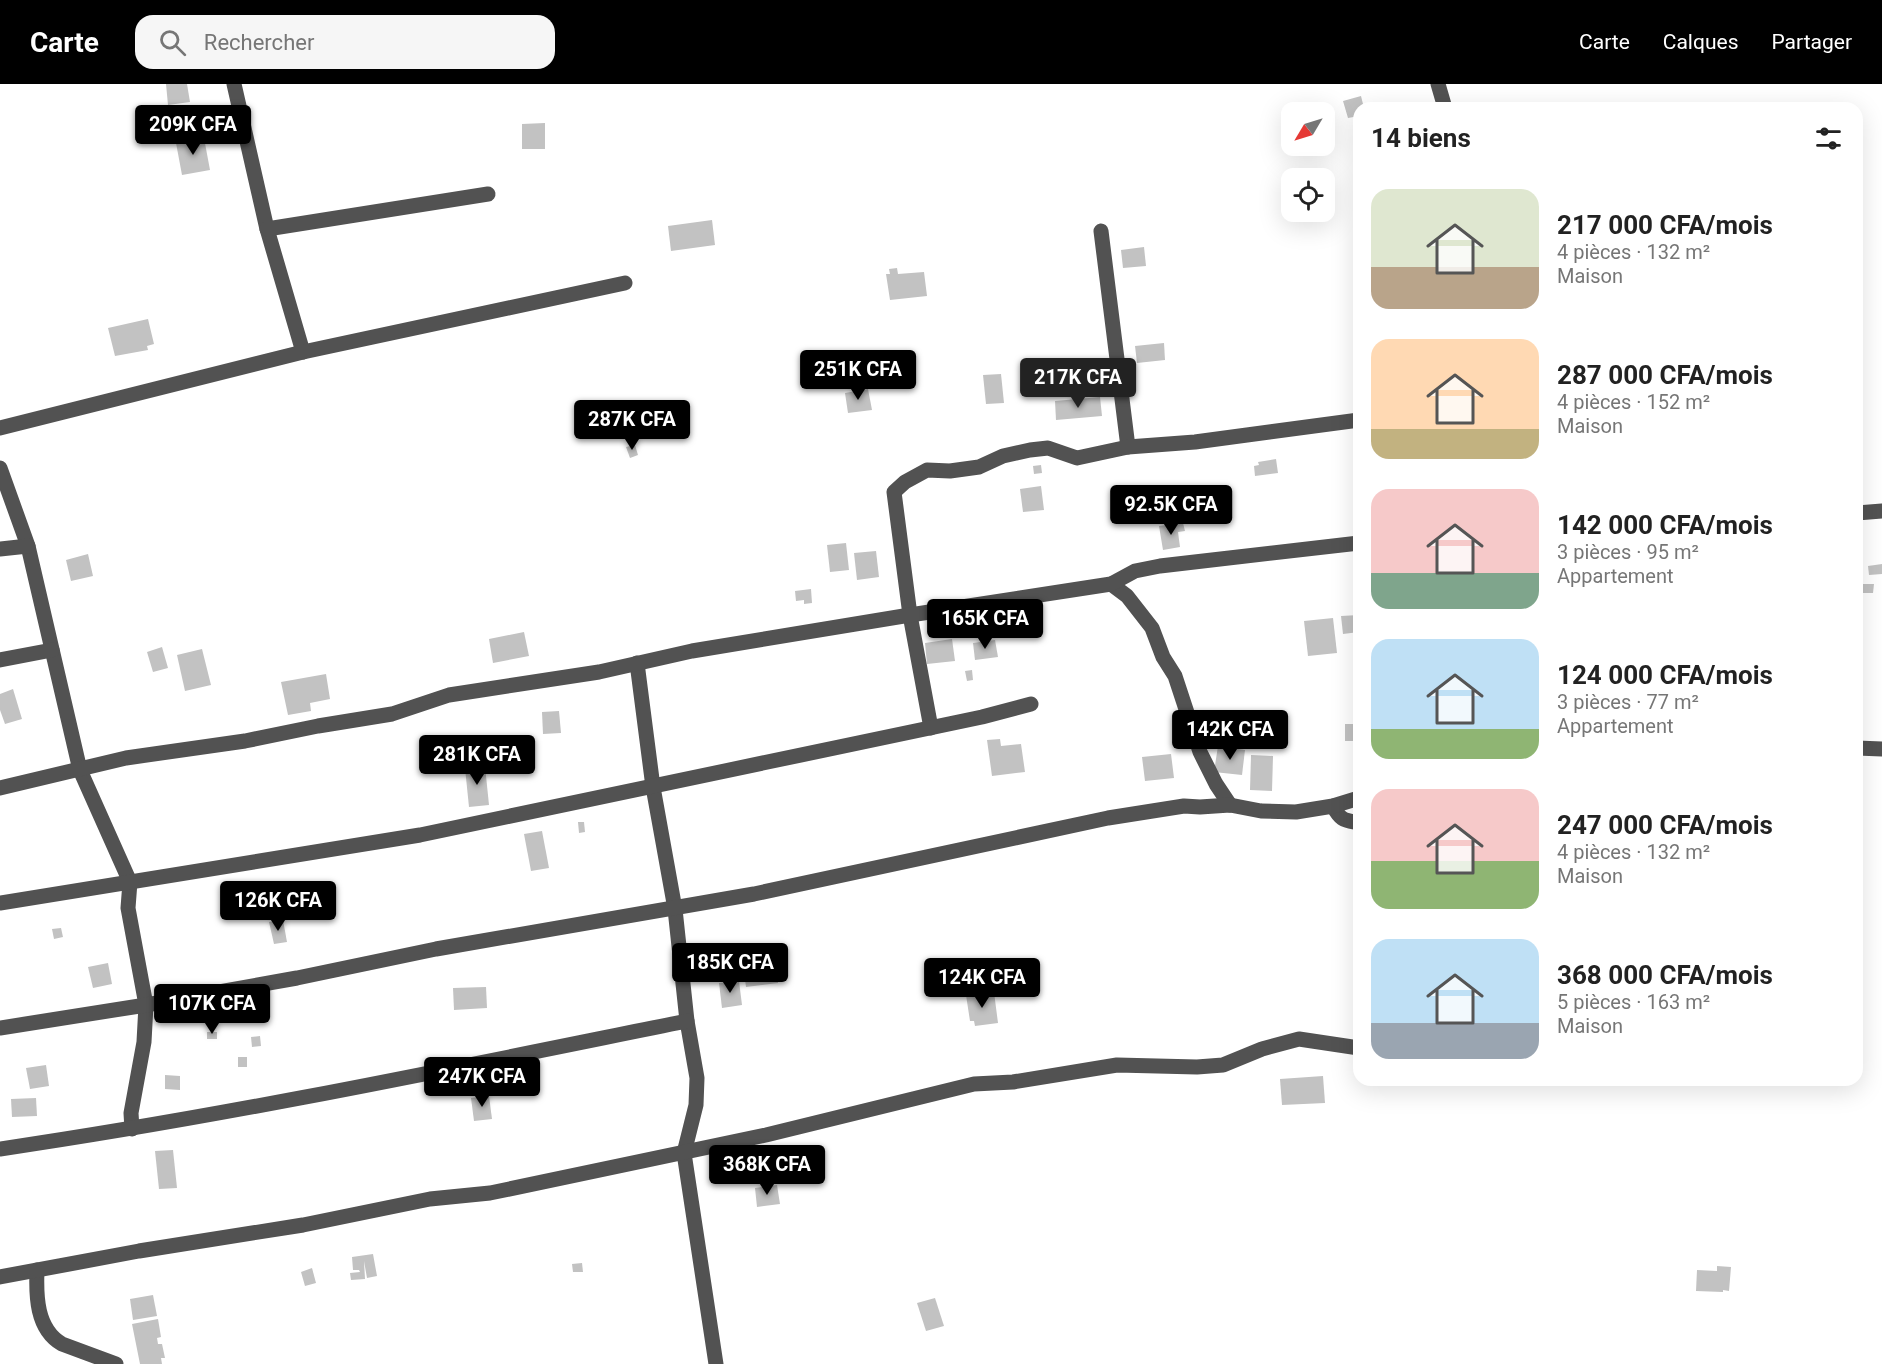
<!DOCTYPE html>
<html lang="fr">
<meta charset="utf-8">
<style>
:root{--surface:#fff;--page:#f6f6f6;--text:#222;--muted:#767676;--accent:#000}
body{margin:0;font-family:Roboto,sans-serif;background:var(--page);color:var(--text);height:100vh;display:flex;flex-direction:column;font-size:22px;white-space:nowrap}
*{box-sizing:border-box;margin:0}
p{font-size:20px;color:var(--muted)}
.icon{flex:none;width:33px;height:33px;fill:none;stroke:currentColor;stroke-width:2;stroke-linecap:round;stroke-linejoin:round}
.map{position:relative;flex:1;overflow:hidden}
.side{position:absolute;left:1353px;top:18px;width:510px;height:984px;display:flex;flex-direction:column;background:var(--surface);border-radius:18px;box-shadow:0 6px 24px #0002}
.side>*{flex:none}
.needle{width:39px;rotate:232deg}
.controls{position:absolute;left:1281px;top:18px;display:grid;gap:12px}
.controls a{display:grid;place-items:center;width:54px;height:54px;border-radius:12px;background:var(--surface);box-shadow:0 6px 24px #0002;font-size:30px}
.price{position:absolute;translate:-50% -51px;padding:0 14px;border-radius:6px;background:var(--accent);color:#fff;font-size:20px;line-height:39px;filter:drop-shadow(0 2px 3px #0008)}
.price::after{content:'';position:absolute;left:50%;top:36px;width:18px;height:14px;margin-left:-9px;background:inherit;clip-path:polygon(0 0,100% 0,50% 100%)}
.price.on{background:#222;color:#fff}
ul{padding:0;list-style:none}
li{display:flex;align-items:center;gap:18px;height:150px;padding:0 18px}
li span{display:grid;place-items:center;flex:none;width:168px;height:120px;border-radius:18px;color:#555}
li>.icon{margin-inline-start:auto}
span .icon{width:72px;height:72px;fill:#fffc;stroke-width:1}
li b{font-size:26px}
h2{display:flex;justify-content:space-between;align-items:center;height:72px;padding:0 18px;font-size:26px}
header{display:flex;align-items:center;gap:36px;box-sizing:border-box;height:84px;padding:0 30px;background:var(--accent);color:#fff}
header strong{font-size:28px}
nav{display:flex;gap:33px;margin-inline-start:auto;font-size:21px}
.search{width:420px;height:54px;background:var(--page);display:flex;align-items:center;gap:15px;box-sizing:border-box;padding:0 21px;border-radius:18px;color:var(--muted);font-size:22px}
.map>svg:first-child{display:block}
</style>
<header>
<strong>Carte</strong>
<div class="search"><svg class="icon" aria-label="search" viewBox="0 0 24 24"><circle cx="10" cy="10" r="6"/><path d="M15 15l6 6"/></svg>Rechercher</div>
<nav><a>Carte</a><a>Calques</a><a>Partager</a></nav>
</header>
<div class="map">
<svg width="1882" height="1280" viewBox="0 0 1882 1280">
<rect width="100%" height="100%" fill="#fff"/>
<!-- building -->
<g fill="#c2c2c2">
<path d="M 166,0 L 187,0 L 190,18 L 168,21 Z"/>
<path d="M 1361,12 L 1364,24 L 1359,24 L 1359,32 L 1348,34 L 1343,17 Z"/>
<path d="M 545,39 L 545,65 L 522,65 L 522,40 Z"/>
<path d="M 204,54 L 210,86 L 182,91 L 176,59 Z"/>
<path d="M 712,136 L 715,161 L 671,167 L 668,142 Z"/>
<path d="M 1144,163 L 1146,182 L 1123,184 L 1121,166 Z"/>
<path d="M 897,184 L 898,190 L 924,188 L 927,212 L 890,216 L 886,190 L 890,190 L 889,185 Z"/>
<path d="M 148,235 L 154,260 L 147,262 L 148,266 L 115,272 L 108,244 Z"/>
<path d="M 1164,259 L 1165,276 L 1137,279 L 1135,262 Z"/>
<path d="M 1001,290 L 1004,319 L 986,320 L 983,291 Z"/>
<path d="M 868,305 L 872,326 L 848,329 L 845,309 Z"/>
<path d="M 1100,313 L 1102,332 L 1056,336 L 1055,317 Z"/>
<path d="M 635,361 L 638,371 L 630,374 L 626,363 Z"/>
<path d="M 1276,375 L 1278,389 L 1255,392 L 1254,382 L 1259,381 L 1258,378 Z"/>
<path d="M 1041,381 L 1042,389 L 1034,390 L 1033,382 Z"/>
<path d="M 1041,402 L 1044,426 L 1023,428 L 1020,405 Z"/>
<path d="M 1183,439 L 1185,447 L 1178,448 L 1180,463 L 1163,466 L 1159,442 Z"/>
<path d="M 846,459 L 849,486 L 830,488 L 827,461 Z"/>
<path d="M 876,467 L 879,493 L 857,496 L 854,469 Z"/>
<path d="M 88,470 L 93,492 L 71,497 L 66,476 Z"/>
<path d="M 1882,480 L 1882,490 L 1869,491 L 1868,482 Z"/>
<path d="M 1859,500 L 1874,500 L 1873,509 L 1859,509 Z"/>
<path d="M 811,505 L 812,519 L 804,520 L 804,516 L 796,517 L 795,507 Z"/>
<path d="M 1359,531 L 1359,548 L 1343,550 L 1341,532 Z"/>
<path d="M 1333,534 L 1337,569 L 1308,572 L 1304,537 Z"/>
<path d="M 524,548 L 529,572 L 493,579 L 489,555 Z"/>
<path d="M 952,555 L 955,577 L 927,580 L 925,559 Z"/>
<path d="M 995,556 L 998,573 L 975,576 L 973,559 Z"/>
<path d="M 162,563 L 168,584 L 153,588 L 147,568 Z"/>
<path d="M 202,565 L 211,601 L 185,607 L 177,571 Z"/>
<path d="M 972,586 L 973,596 L 967,597 L 965,587 Z"/>
<path d="M 326,590 L 330,615 L 310,619 L 311,627 L 288,631 L 281,598 Z"/>
<path d="M 13,605 L 22,635 L 5,640 L 0,626 L 0,610 Z"/>
<path d="M 559,627 L 561,649 L 543,650 L 542,628 Z"/>
<rect x="1345" y="640" width="14" height="17"/>
<path d="M 1000,655 L 1001,662 L 1021,660 L 1025,688 L 992,692 L 987,656 Z"/>
<path d="M 1218,662 L 1245,666 L 1242,691 L 1214,688 Z"/>
<path d="M 1171,670 L 1174,694 L 1145,697 L 1142,673 Z"/>
<path d="M 1251,671 L 1273,672 L 1272,707 L 1250,706 Z"/>
<path d="M 485,682 L 489,721 L 469,723 L 465,684 Z"/>
<path d="M 578,738 L 584,738 L 585,748 L 579,749 Z"/>
<path d="M 542,747 L 549,784 L 531,787 L 524,750 Z"/>
<path d="M 283,836 L 287,858 L 274,860 L 269,838 Z"/>
<path d="M 61,844 L 63,853 L 54,855 L 52,845 Z"/>
<path d="M 774,869 L 778,899 L 746,903 L 742,873 Z"/>
<path d="M 108,879 L 112,900 L 93,904 L 88,883 Z"/>
<path d="M 739,897 L 742,921 L 722,924 L 719,899 Z"/>
<path d="M 486,903 L 487,924 L 454,926 L 453,904 Z"/>
<path d="M 994,908 L 998,939 L 975,942 L 974,937 L 970,937 L 966,911 Z"/>
<rect x="207" y="948" width="10" height="7"/>
<path d="M 260,952 L 261,962 L 252,963 L 251,953 Z"/>
<rect x="238" y="973" width="9" height="10"/>
<path d="M 46,981 L 49,1002 L 30,1005 L 26,984 Z"/>
<path d="M 165,991 L 180,992 L 180,1006 L 165,1005 Z"/>
<path d="M 1323,992 L 1325,1019 L 1282,1021 L 1280,995 Z"/>
<path d="M 489,1012 L 492,1035 L 474,1037 L 471,1014 Z"/>
<path d="M 36,1014 L 37,1032 L 12,1033 L 11,1015 Z"/>
<path d="M 173,1066 L 177,1104 L 159,1105 L 155,1067 Z"/>
<path d="M 777,1101 L 780,1120 L 757,1123 L 755,1104 Z"/>
<path d="M 373,1170 L 377,1192 L 367,1194 L 364,1177 L 365,1195 L 351,1196 L 350,1189 L 360,1188 L 359,1186 L 353,1186 L 352,1173 Z"/>
<path d="M 582,1179 L 583,1188 L 573,1188 L 572,1180 Z"/>
<path d="M 1717,1182 L 1731,1183 L 1729,1207 L 1723,1206 L 1723,1208 L 1696,1207 L 1697,1186 L 1717,1187 Z"/>
<path d="M 312,1184 L 316,1199 L 305,1202 L 301,1188 Z"/>
<path d="M 153,1211 L 157,1232 L 133,1236 L 130,1215 Z"/>
<path d="M 935,1214 L 944,1242 L 926,1247 L 917,1219 Z"/>
<path d="M 158,1235 L 161,1253 L 157,1254 L 158,1260 L 162,1260 L 165,1274 L 161,1274 L 162,1280 L 140,1280 L 132,1240 Z"/>
</g>
<g fill="none" stroke-linecap="round" stroke-linejoin="round">
<!-- minor -->
<g stroke="#525252" stroke-width="15">
<path d="M 234,0 L 267,145 L 303,268"/>
<path d="M 1438,0 L 1445,24"/>
<path d="M 267,145 L 488,110"/>
<path d="M 1101,147 L 1128,363"/>
<path d="M 0,344 L 303,268 L 625,199"/>
<path d="M 0,384 L 28,462 L 80,686 L 130,798 L 128,824 L 146,921 L 144,958 L 131,1029 L 132,1045"/>
<path d="M 1857,429 L 1882,427"/>
<path d="M 0,465 L 28,462"/>
<path d="M 1111,500 L 1127,512 L 1152,544 L 1163,573 L 1175,592 L 1200,668 L 1216,700 L 1230,721"/>
<path d="M 0,576 L 52,566"/>
<path d="M 637,579 L 653,703 L 675,825 L 687,937 L 697,994 L 696,1021 L 684,1069 L 716,1280"/>
<path d="M 931,644 L 910,531 L 894,408 L 905,398 L 927,386 L 950,387 L 979,383 L 1003,372 L 1030,366 L 1048,364 L 1077,374 L 1128,363 L 1195,358 L 1359,336"/>
<path d="M 1857,664 L 1882,665"/>
<path d="M 0,704 L 126,674 L 245,657 L 318,642 L 392,630 L 449,611 L 599,588 L 692,567 L 910,531 L 1111,500 L 1135,487 L 1160,482 L 1359,459"/>
<path d="M 1333,722 C 1341,737 1344,736 1359,739"/>
<path d="M 0,819 L 420,751 L 982,633 L 1031,620"/>
<path d="M 0,944 L 146,921 L 297,894 L 436,865 L 754,810 L 1108,734 L 1184,722 L 1200,723 L 1230,721 L 1261,727 L 1296,728 L 1333,722 L 1359,714"/>
<path d="M 0,1065 C 231,1031 459,983 687,937"/>
<path d="M 37,1186 C 36,1211 36,1245 62,1260 L 116,1280"/>
<path d="M 0,1193 L 139,1167 L 303,1141 L 430,1115 L 490,1109 L 766,1051 L 974,1000 L 1013,998 L 1117,981 L 1197,983 L 1223,981 L 1262,965 L 1299,955 L 1359,964"/>
</g>
</g>
</svg>
<div class="controls">
<a><svg class="needle" viewBox="-14 -14 28 28"><path d="M0-13l5 13h-10z" fill="#e53935"/><path d="M0 13l5-13h-10z" fill="#767676"/></svg></a>
<a><svg class="icon" aria-label="locate" viewBox="0 0 24 24"><circle cx="12" cy="12" r="6"/><path d="M12 2v4M12 18v4M2 12h4M18 12h4"/></svg></a>
</div>
<b class="price" style="left:193px;top:72px">209K CFA</b>
<b class="price" style="left:858px;top:317px">251K CFA</b>
<b class="price on" style="left:1078px;top:325px">217K CFA</b>
<b class="price" style="left:632px;top:367px">287K CFA</b>
<b class="price" style="left:1171px;top:452px">92.5K CFA</b>
<b class="price" style="left:985px;top:566px">165K CFA</b>
<b class="price" style="left:1230px;top:677px">142K CFA</b>
<b class="price" style="left:477px;top:702px">281K CFA</b>
<b class="price" style="left:278px;top:848px">126K CFA</b>
<b class="price" style="left:730px;top:910px">185K CFA</b>
<b class="price" style="left:982px;top:925px">124K CFA</b>
<b class="price" style="left:212px;top:951px">107K CFA</b>
<b class="price" style="left:482px;top:1024px">247K CFA</b>
<b class="price" style="left:767px;top:1112px">368K CFA</b>
<section class="side">
<h2>14 biens<svg class="icon" aria-label="filters" viewBox="0 0 24 24"><path d="M4 7h16M4 17h16"/><circle cx="9" cy="7" r="2"/><circle cx="15" cy="17" r="2"/></svg></h2>
<ul>
<li><span style="background:linear-gradient(#dfe7d0 65%,#b9a48a 0)"><svg class="icon" aria-label="home" viewBox="0 0 24 24"><path d="M3 11l9-7 9 7M6 9v11h12V9"/></svg></span><div><b>217 000 CFA/mois</b><p>4 pièces · 132 m²</p><p>Maison</p></div></li>
<li><span style="background:linear-gradient(#ffd9b3 75%,#c2b280 0)"><svg class="icon" aria-label="home" viewBox="0 0 24 24"><path d="M3 11l9-7 9 7M6 9v11h12V9"/></svg></span><div><b>287 000 CFA/mois</b><p>4 pièces · 152 m²</p><p>Maison</p></div></li>
<li><span style="background:linear-gradient(#f6c9c9 70%,#7fa58c 0)"><svg class="icon" aria-label="home" viewBox="0 0 24 24"><path d="M3 11l9-7 9 7M6 9v11h12V9"/></svg></span><div><b>142 000 CFA/mois</b><p>3 pièces · 95 m²</p><p>Appartement</p></div></li>
<li><span style="background:linear-gradient(#bfe0f5 75%,#8fb573 0)"><svg class="icon" aria-label="home" viewBox="0 0 24 24"><path d="M3 11l9-7 9 7M6 9v11h12V9"/></svg></span><div><b>124 000 CFA/mois</b><p>3 pièces · 77 m²</p><p>Appartement</p></div></li>
<li><span style="background:linear-gradient(#f6c9c9 60%,#8fb573 0)"><svg class="icon" aria-label="home" viewBox="0 0 24 24"><path d="M3 11l9-7 9 7M6 9v11h12V9"/></svg></span><div><b>247 000 CFA/mois</b><p>4 pièces · 132 m²</p><p>Maison</p></div></li>
<li><span style="background:linear-gradient(#bfe0f5 70%,#9aa5b1 0)"><svg class="icon" aria-label="home" viewBox="0 0 24 24"><path d="M3 11l9-7 9 7M6 9v11h12V9"/></svg></span><div><b>368 000 CFA/mois</b><p>5 pièces · 163 m²</p><p>Maison</p></div></li>
</ul>
</section>
</div>
